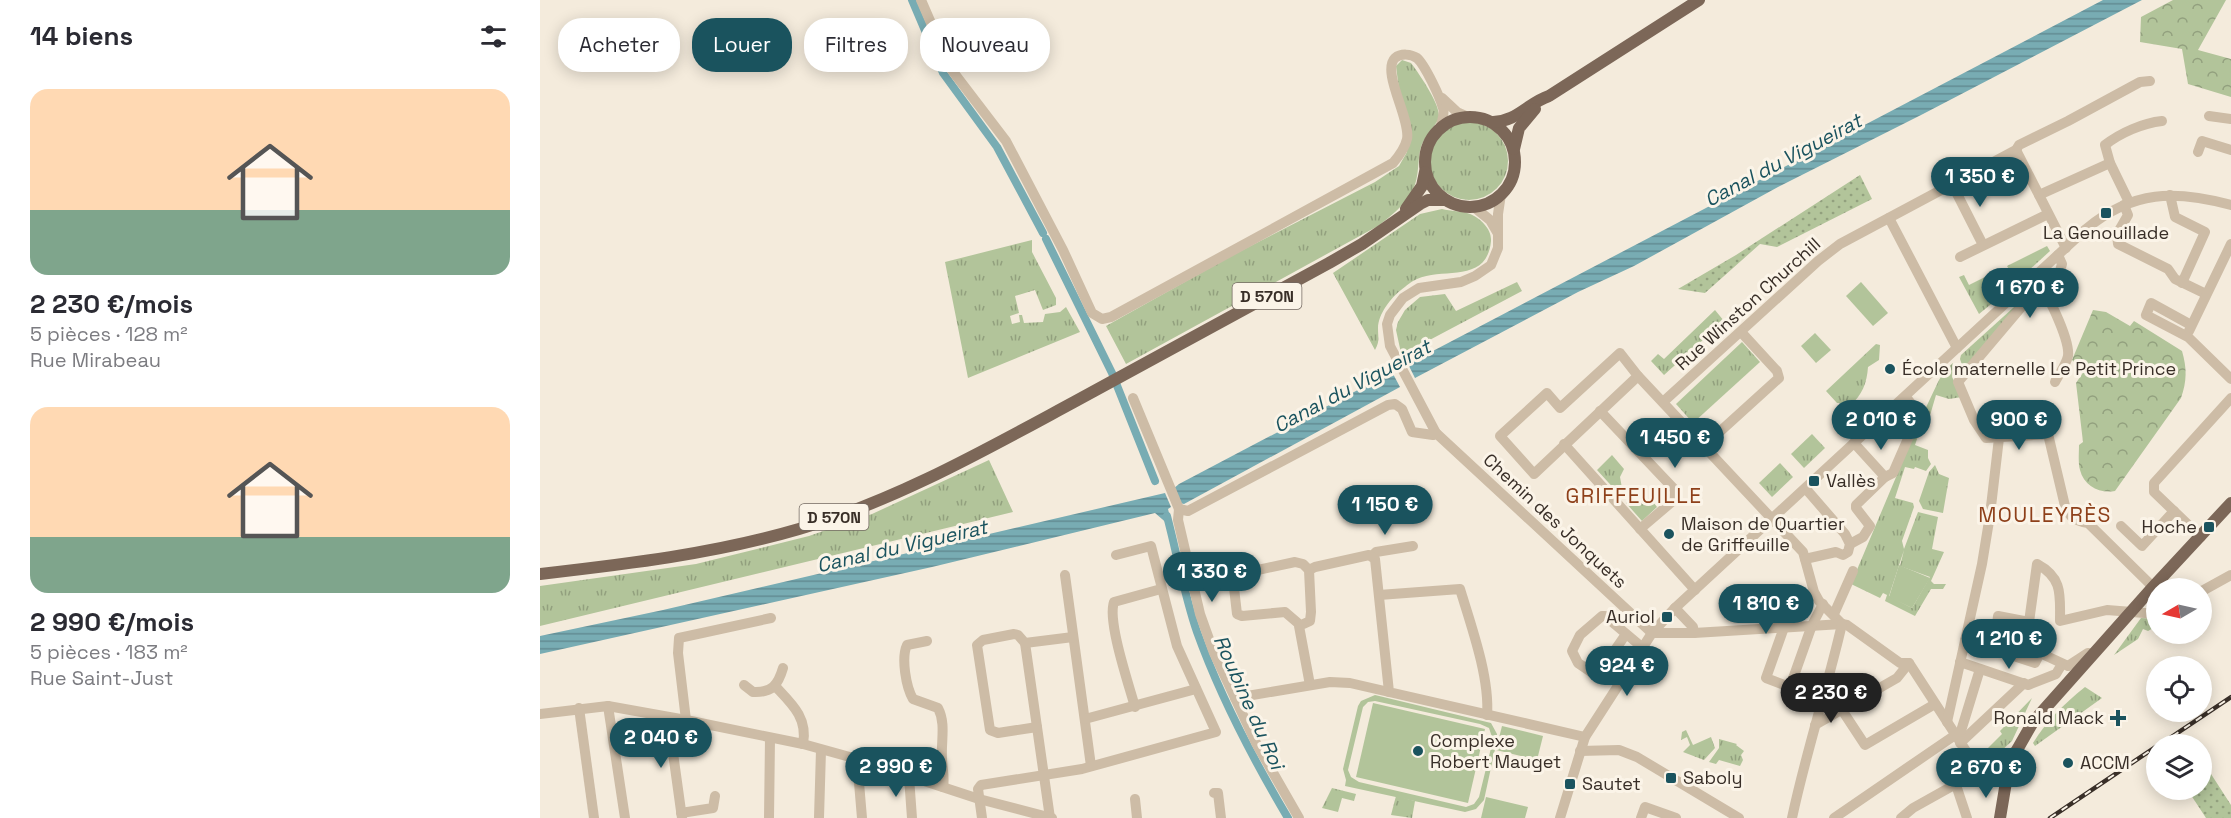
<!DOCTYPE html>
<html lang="fr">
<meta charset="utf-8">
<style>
:root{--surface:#fff;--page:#f7f7f7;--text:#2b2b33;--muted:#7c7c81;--accent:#1a535e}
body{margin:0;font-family:"Space Grotesk",sans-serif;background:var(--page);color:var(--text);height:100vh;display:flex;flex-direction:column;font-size:22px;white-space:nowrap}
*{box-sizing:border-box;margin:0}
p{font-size:20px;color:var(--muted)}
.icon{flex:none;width:33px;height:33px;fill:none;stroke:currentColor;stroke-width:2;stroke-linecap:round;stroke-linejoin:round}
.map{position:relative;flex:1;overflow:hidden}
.drawer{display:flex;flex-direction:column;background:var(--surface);width:540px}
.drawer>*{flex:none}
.hud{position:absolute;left:18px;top:18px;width:570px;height:54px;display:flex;gap:12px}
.needle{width:39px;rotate:261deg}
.buttons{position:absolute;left:1606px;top:578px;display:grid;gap:12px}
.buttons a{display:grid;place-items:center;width:66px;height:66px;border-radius:50%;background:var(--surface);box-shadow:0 3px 15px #0003;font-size:30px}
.price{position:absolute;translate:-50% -51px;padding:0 14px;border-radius:21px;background:var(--accent);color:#fff;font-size:20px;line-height:39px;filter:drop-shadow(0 2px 3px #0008)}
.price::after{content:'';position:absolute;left:50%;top:36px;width:18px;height:14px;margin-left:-9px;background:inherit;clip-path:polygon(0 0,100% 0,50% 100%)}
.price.selected{background:#222;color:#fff}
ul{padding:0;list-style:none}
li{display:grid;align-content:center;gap:12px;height:318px;padding:0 30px}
li span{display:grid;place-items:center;height:186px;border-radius:18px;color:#555}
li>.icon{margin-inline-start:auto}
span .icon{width:108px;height:108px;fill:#fffc;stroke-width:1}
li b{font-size:26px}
h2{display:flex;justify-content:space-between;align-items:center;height:72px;padding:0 30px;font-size:26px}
.chip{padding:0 21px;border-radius:24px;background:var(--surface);box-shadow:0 3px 15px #0003;font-size:21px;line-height:54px}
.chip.selected{background:var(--accent);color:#fff}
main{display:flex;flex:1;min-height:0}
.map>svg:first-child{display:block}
</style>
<main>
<section class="drawer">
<h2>14 biens<svg class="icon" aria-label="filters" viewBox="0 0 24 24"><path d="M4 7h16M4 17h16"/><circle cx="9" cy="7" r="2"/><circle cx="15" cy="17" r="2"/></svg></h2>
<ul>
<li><span style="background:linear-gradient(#ffd9b3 65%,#7fa58c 0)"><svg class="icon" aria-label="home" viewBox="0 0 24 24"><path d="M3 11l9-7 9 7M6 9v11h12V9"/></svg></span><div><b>2 230 €/mois</b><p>5 pièces · 128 m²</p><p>Rue Mirabeau</p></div></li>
<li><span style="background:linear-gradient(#ffd9b3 70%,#7fa58c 0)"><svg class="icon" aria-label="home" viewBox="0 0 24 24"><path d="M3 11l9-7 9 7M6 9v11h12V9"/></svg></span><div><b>2 990 €/mois</b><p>5 pièces · 183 m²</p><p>Rue Saint-Just</p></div></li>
</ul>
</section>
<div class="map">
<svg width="1691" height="818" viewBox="0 0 1691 818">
<defs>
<pattern id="grass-tufts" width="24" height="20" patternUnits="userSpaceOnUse" patternTransform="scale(1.5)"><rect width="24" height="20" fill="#b2c49a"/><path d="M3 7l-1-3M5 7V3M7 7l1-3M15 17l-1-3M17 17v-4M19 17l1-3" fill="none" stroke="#92a07e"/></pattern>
<pattern id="park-crowns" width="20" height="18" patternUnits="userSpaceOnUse" patternTransform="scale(1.5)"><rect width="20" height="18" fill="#b2c49a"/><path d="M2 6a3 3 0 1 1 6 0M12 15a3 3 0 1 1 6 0" fill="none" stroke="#92a07e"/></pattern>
<pattern id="garden-dots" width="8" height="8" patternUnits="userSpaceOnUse" patternTransform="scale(1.5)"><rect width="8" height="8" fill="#b2c49a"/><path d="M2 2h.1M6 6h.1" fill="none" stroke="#92a07e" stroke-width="1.8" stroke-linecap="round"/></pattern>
<pattern id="water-rules" width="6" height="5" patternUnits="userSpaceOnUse" patternTransform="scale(1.5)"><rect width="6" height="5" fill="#78acb3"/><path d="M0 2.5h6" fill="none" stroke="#638c92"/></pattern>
</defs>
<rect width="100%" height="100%" fill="#f4ebdc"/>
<!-- grass -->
<g fill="url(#grass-tufts)" fill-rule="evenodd">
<path d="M 862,60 L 871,63 L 874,67 C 881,77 900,104 899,117 C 898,123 886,135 882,144 C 878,155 879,165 877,176 C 874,198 855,213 838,226 L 586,364 L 566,326 L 693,255 L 835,182 L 859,166 L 867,152 L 856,66 Z"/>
<circle cx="929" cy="161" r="39"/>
<path d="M 902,209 C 910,211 923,211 930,214 C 940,218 952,229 951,241 C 947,284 904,267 877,279 C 872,281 866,286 861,290 C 851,298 838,314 838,328 C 838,338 840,341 835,350 L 793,273 L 880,214 Z"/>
<path d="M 492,240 L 492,252 L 516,298 L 516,305 L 503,310 L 495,290 L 475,296 L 479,313 L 470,316 L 472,324 L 480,322 L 479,315 L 482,315 L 484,323 L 503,322 L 505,314 L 520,312 L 526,307 L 540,332 L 428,378 L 405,262 Z"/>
<path d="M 1507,246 L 1510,251 L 1476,282 L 1467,266 Z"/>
<path d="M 1462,268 L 1472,287 L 1439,314 L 1419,277 L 1424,275 L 1429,285 L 1445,277 L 1447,281 L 1444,285 L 1445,291 L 1452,295 L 1458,291 L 1459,285 L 1448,276 Z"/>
<path d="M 1515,270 L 1424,371 L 1420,359 L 1421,355 Z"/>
<path d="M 977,282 L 982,291 L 867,352 L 861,353 L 856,330 L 858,322 L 865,310 L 880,297 L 905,294 L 916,311 Z"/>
<path d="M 1175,310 L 1184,321 L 1124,375 L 1111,361 L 1118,354 L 1124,359 Z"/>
<path d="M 1202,342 L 1220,362 L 1153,423 L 1136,404 Z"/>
<path d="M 1336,344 L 1340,345 L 1339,360 L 1328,367 C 1327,383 1322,395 1310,406 L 1306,403 L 1297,403 L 1286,391 Z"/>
<path d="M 1413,363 L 1414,370 L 1412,377 L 1422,397 L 1409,399 L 1396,395 L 1386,429 L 1380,430 L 1375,445 L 1388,450 L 1388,458 L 1391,464 L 1386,471 L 1375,467 L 1374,469 L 1365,467 L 1355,498 L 1373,503 L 1374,507 L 1362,541 L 1364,549 L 1378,512 L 1398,517 L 1392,549 L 1404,552 L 1391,581 L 1394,584 L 1406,584 L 1403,589 L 1391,589 L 1375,616 L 1345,601 L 1347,595 L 1343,593 L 1340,598 L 1311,584 L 1359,470 L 1361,460 L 1399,380 L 1406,369 ZM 1364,550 L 1360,566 L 1390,577 L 1372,608 L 1349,596 Z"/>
<path d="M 1272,434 L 1285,448 L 1264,468 L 1251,454 Z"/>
<path d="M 1072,455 L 1084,469 L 1080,477 L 1082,488 L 1078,493 L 1057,470 Z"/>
<path d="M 449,460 L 473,512 L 0,626 L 0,586 L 156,564 L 269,536 L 332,514 Z"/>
<path d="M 1240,463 L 1253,477 L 1232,497 L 1219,483 Z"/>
<path d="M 1395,465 L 1399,474 L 1409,478 L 1403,513 L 1383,509 L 1379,501 L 1389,472 Z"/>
<path d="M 1093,497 L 1100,501 L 1110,498 L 1117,507 L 1102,521 L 1086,503 Z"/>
<path d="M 1601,618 L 1616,619 L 1617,626 L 1608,631 L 1603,629 L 1598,639 L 1574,655 Z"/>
<path d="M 1545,687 L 1562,698 L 1495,746 L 1493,743 C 1507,720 1524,704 1545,687 Z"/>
<path d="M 1492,698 L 1472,741 L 1460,752 L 1454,750 L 1444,758 L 1441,755 L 1462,734 L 1460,731 Z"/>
<path d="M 1146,730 L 1153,745 L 1171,737 L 1175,748 L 1164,760 L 1143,752 L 1150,745 L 1147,737 L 1141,740 L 1142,732 Z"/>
<path d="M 1179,739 L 1197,744 L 1196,745 L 1204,751 L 1201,755 L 1203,760 L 1200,766 L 1179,760 L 1176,764 L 1169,762 L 1179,748 Z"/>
<path d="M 792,788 L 816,794 L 814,801 L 802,798 L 798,812 L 782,808 Z"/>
<path d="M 856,796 L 875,801 L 872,818 L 851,815 Z"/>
</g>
<!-- park -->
<g fill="url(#park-crowns)">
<path d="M 1633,0 L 1686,0 L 1658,50 L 1691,59 L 1691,97 L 1648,84 L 1642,49 L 1600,42 L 1601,17 Z"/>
<path d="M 1553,310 L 1566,312 L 1590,326 L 1594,321 L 1642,351 C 1647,368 1647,381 1641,398 L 1575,491 C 1560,494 1544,486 1540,470 C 1538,463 1539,452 1539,445 L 1543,442 L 1536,383 L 1544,371 L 1532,360 Z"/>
</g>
<!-- garden -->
<g fill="url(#garden-dots)">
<path d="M 1320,175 L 1332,199 L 1237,247 L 1220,244 L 1165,293 L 1138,289 L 1196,255 Z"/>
<path d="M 1662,760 L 1691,805 L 1691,818 L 1666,818 L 1647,789 L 1662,789 Z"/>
</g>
<!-- pitch -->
<g fill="#b2c49a" fill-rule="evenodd">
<path d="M 1321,282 L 1348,313 L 1333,326 L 1306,296 Z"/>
<path d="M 1275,333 L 1291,350 L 1276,363 L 1261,346 Z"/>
<path d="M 1359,565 L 1390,578 L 1372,608 L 1349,597 Z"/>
<path d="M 835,695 L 951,723 L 957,734 L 957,740 L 944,800 L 936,809 L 925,812 L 805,786 L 806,780 L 803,769 L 818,706 L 821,701 ZM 835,701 L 940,724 L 949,728 L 953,740 L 939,797 L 934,804 L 926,807 L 819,782 L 811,777 L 808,770 L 823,707 L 828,702 Z"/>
<path d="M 833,703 L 945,729 L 928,803 L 816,777 Z"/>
<path d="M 962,726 L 1003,736 L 997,760 L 956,750 Z"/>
<path d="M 946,797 L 988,807 L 985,818 L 941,818 Z"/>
</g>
<!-- water -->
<g fill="url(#water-rules)">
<path d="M 1563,0 L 1602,0 L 1383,114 L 1238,187 L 1094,266 L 1038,292 L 875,378 L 868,364 Z"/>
<path d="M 852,372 L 860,387 L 644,504 L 640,503 L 633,489 L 639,484 Z"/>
<path d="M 625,493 L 631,507 L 628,509 L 631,521 L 629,525 L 615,513 L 392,567 L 0,654 L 0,636 L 123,610 Z"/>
</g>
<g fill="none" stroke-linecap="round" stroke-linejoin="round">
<!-- canal -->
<g stroke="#78acb3" stroke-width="8">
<path d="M 372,0 L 403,73 L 457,147 L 503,233"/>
<path d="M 506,239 L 572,373 L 615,481"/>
<path d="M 627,516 C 637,554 644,594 657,632 C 680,696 713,759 748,818"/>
</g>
<!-- minor -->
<g stroke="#cdbca6" stroke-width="10">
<path d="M 381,0 L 411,69 L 466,141 L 523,250 L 552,313 L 562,319 L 571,317 L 853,163 C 859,156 865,148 867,139 C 871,119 841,72 855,58 C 861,53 871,54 877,58 C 885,65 900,97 903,108 C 905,113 902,120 901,126"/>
<path d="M 902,98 L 917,112 L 926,116"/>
<path d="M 1669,116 L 1691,119"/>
<path d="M 1476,150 L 1526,248"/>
<path d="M 1658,152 L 1662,141 L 1691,150"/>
<path d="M 1412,184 L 1443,245"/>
<path d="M 961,194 L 958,214 L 958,248 L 951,265 L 935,276 L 921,282 L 879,288 L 863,298 L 850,315 L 847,324 L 850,346 L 896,433 L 1112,633"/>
<path d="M 1499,195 L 1570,163"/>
<path d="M 1630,195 L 1635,217 L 1665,232 L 1642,283"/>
<path d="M 1589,202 L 1570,163 L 1565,145 C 1580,133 1603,123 1622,121"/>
<path d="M 1584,205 L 1588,215 L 1577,234 L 1578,244 L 1628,269 L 1635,279 L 1666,294"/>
<path d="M 934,207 L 950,220 L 957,232"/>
<path d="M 1349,218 L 1417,348"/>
<path d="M 1518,255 L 1522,264 L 1519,274 L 1489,298 L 1418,382 L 1434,420 L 1446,438 L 1508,434 L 1525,506 C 1530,518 1535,521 1548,523 L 1613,587"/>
<path d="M 1420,257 L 1508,214"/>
<path d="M 1501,289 C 1511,299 1530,342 1528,356 C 1526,365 1519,374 1515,382"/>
<path d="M 1651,325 L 1611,303 L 1606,315 L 1648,337 L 1691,379"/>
<path d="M 1649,331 L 1691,244"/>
<path d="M 1080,353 L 1098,376 L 994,474 L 960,436 L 1007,393 L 1020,408 Z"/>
<path d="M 1098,376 L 1263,552 L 1274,592 L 1279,601 L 1302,624"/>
<path d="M 593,398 L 639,509"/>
<path d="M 1123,402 L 1278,261 L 1300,244 L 1476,150 L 1479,145 L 1528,121 L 1600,82 L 1610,81"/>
<path d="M 1060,411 L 1135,490 L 1134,500 L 1100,529"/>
<path d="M 1314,443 L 1345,477"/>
<path d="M 1024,444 L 1155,590"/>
<path d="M 1164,446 L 1239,378 L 1237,371 L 1201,332"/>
<path d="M 639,509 L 638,520 L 660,614 L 674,653 L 716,743 L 759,818"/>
<path d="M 639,509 L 648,511 L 848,405 L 855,404 L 862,409 L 872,432 L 893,435 L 896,433"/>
<path d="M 1581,526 L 1602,546 L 1634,511"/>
<path d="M 1661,537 L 1614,492 L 1614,483 L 1691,398"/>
<path d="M 1310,544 L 1323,537 L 1330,526 L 1316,508 L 1316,505 L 1345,477 L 1353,473 L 1377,418 L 1376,410 L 1366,397"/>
<path d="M 832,556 L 836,552 L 873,546"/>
<path d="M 1265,559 L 1296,552 L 1303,555 L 1308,552 L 1310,544 L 1305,534 L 1266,489"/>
<path d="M 769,570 L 775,567 L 829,555 L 835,559 L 849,692 L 1045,737"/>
<path d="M 525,575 L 551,766"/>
<path d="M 1662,591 L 1691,575"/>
<path d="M 839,595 L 920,589 C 931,625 950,678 947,715"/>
<path d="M 1253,602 L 1226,678 L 1284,700"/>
<path d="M 1135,608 L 1153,627 L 1154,633"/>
<path d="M 1294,614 L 1313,571"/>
<path d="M 759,626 L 770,621 L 771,612 L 769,570 L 763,564 L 755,562 L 695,575 L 693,579 L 697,614 L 702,616 L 745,612 L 759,624 L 759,626 L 770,685"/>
<path d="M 1112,633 L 1154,633 L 1302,624 L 1307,625 L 1360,663 L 1369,663 L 1439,771"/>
<path d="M 1086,634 L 1057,676 L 1038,663 L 1032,651 L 1040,635 L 1062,616 L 1065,616 L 1103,648"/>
<path d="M 1425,640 L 1495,663 L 1500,653 L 1528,666 L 1548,653 L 1554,654"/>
<path d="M 387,641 L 367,645 C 361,658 366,687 373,699 L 398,708 C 406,723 401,741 402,757 C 402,768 405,777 403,787"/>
<path d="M 485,643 L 510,818"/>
<path d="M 1454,649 L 1458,616 L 1489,622 L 1497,564 C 1523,578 1520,595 1520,621 L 1567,610 L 1617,614"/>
<path d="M 1420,662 L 1488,685 L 1516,674 L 1522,664"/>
<path d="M 204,685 L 213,692 C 232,693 238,685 243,668"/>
<path d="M 236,687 C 252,704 268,718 263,744"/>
<path d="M 1250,687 L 1272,625 L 1283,604"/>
<path d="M 695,698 L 790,682 L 810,683 L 849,692"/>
<path d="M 68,706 L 85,818"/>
<path d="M 595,707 C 589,685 567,621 574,602 L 621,589"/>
<path d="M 39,708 L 54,818"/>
<path d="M 1302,710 L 1325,745 L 1395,704"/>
<path d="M 0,714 L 68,706 L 146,720 L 263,744 L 317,759 L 439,799 L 512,818"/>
<path d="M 128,717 L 142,818"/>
<path d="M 545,719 L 656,689"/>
<path d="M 146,720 L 138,653 L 139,638 L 231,618"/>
<path d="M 1407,722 L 1442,564 L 1450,515 L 1459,438"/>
<path d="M 1275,725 L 1357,678 L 1369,663"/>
<path d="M 497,727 L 458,733 L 450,730 L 437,645 L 443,640 L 474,634 L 478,635 L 485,643 L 533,637"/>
<path d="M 1420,743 L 1484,683"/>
<path d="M 1040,751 L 1079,750 L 1097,757 L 1199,818"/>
<path d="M 317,759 L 322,818"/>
<path d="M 1451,770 L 1459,776 L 1464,785"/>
<path d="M 369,777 L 372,818"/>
<path d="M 1416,785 L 1427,818"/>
<path d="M 674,793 L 678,793 L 681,818"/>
<path d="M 595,799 L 597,818"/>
<path d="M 141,813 L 173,808 L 175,796"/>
<path d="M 229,818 L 230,738"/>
<path d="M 279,818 L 281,750"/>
<path d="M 442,818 L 438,789 L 441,785 L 542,769 L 676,732 L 637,646 L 611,546 L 576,555"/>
<path d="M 1020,818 L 1045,737 L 1112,633 L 1135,608 L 1546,229 C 1593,190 1635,190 1691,205"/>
<path d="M 1101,818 L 1105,807 L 1136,818"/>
<path d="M 1252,818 C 1266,752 1287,689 1302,624"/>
<path d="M 1294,818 L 1421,731 L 1440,669"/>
<path d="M 1361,818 L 1373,808 L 1475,751"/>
</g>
<!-- major -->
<g stroke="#7c6758" stroke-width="12">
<circle cx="930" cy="162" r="45"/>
<path d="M 953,122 C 976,122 988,103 1009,96 L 1159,0"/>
<path d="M 974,149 L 979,128 L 995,109"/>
<path d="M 866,209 L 882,186 L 885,172"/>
<path d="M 0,574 C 87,564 174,554 259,529 C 357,500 445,450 534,402 C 619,355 704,309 789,263 L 822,244 L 880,204 L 888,200 L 905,200"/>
<path d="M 1460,818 L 1469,764 L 1493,722 L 1613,587 L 1691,503"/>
</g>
<!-- rail casing -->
<g stroke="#392f28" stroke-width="4.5">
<g id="rail">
<path d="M 1621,744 L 1691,697"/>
<path d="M 1510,818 L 1617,746"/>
</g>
</g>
<!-- rail -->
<use href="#rail" stroke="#fbf4e8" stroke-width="2" stroke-dasharray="7" stroke-linecap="butt"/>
</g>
<!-- markers -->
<g fill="#1a535e" stroke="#fbf4e8" stroke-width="2">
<rect x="1560" y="207" width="12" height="12" rx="3"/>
<circle cx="1350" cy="369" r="6"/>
<rect x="1268" y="475" width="12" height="12" rx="3"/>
<rect x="1663" y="521" width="12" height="12" rx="3"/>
<circle cx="1129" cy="534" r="6"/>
<rect x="1121" y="611" width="12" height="12" rx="3"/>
<path d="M1575 709h6v6h6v6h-6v6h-6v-6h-6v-6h6z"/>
<circle cx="878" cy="751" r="6"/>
<circle cx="1528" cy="763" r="6"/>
<rect x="1125" y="772" width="12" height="12" rx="3"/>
<rect x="1024" y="778" width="12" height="12" rx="3"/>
</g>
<g text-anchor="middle" stroke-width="6" stroke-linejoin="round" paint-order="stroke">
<!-- shield labels -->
<g fill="#fbf4e8" stroke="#736a62" stroke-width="1.5">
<rect x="692.5" y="283" width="69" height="26" rx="4.5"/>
<rect x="259.5" y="504" width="69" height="26" rx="4.5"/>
</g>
<g font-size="16" font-weight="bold" fill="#392f28">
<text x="727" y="302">D 570N</text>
<text x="294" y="523">D 570N</text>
</g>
<!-- poi labels -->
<g font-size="18" fill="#392f28" stroke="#fbf4e8" text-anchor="start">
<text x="1566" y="239" text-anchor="middle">La Genouillade</text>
<text x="1362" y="375">École maternelle Le Petit Prince</text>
<text x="1286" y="487">Vallès</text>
<text x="1141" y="530">Maison de Quartier<tspan x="1141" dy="21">de Griffeuille</tspan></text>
<text x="1657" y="533" text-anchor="end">Hoche</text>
<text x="1115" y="623" text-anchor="end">Auriol</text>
<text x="1564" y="724" text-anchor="end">Ronald Mack</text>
<text x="890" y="747">Complexe<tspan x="890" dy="21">Robert Mauget</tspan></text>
<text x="1540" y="769">ACCM</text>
<text x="1143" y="784">Saboly</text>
<text x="1042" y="790">Sautet</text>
</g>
<!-- street labels -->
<g font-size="18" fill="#392f28" stroke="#fbf4e8">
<text transform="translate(1208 304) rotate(-42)" y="6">Rue Winston Churchill</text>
<text transform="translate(1015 521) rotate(43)" y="6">Chemin des Jonquets</text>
</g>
<!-- water labels -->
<g font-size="20" font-style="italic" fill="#1a535e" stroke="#fbf4e8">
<text transform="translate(1243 160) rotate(-28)" y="7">Canal du Vigueirat</text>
<text transform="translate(812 386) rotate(-28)" y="7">Canal du Vigueirat</text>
<text transform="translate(362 546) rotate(-13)" y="7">Canal du Vigueirat</text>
<text transform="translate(709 702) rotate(66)" y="7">Roubine du Roi</text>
</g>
<!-- quarter labels -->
<g font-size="21" letter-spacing="1.5" fill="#8e401a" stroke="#fbf4e8">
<text x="1094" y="503">GRIFFEUILLE</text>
<text x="1505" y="522">MOULEYRÈS</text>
</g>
</g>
</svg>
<div class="buttons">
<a><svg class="needle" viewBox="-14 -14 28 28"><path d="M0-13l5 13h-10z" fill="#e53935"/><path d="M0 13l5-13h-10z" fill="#7c7c81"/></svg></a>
<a><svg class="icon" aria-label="locate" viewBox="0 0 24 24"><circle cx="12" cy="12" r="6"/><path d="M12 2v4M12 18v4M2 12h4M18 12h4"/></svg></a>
<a><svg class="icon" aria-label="layers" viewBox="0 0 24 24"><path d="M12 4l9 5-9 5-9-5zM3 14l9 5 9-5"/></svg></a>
</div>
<b class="price" style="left:1440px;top:208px">1 350 €</b>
<b class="price" style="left:1490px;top:319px">1 670 €</b>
<b class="price" style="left:1341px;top:451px">2 010 €</b>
<b class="price" style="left:1479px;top:451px">900 €</b>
<b class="price" style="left:1135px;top:469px">1 450 €</b>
<b class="price" style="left:845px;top:536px">1 150 €</b>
<b class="price" style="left:672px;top:603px">1 330 €</b>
<b class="price" style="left:1226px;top:635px">1 810 €</b>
<b class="price" style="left:1469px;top:670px">1 210 €</b>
<b class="price" style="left:1087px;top:697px">924 €</b>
<b class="price selected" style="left:1291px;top:724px">2 230 €</b>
<b class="price" style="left:121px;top:769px">2 040 €</b>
<b class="price" style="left:356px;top:798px">2 990 €</b>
<b class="price" style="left:1446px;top:799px">2 670 €</b>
<div class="hud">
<a class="chip">Acheter</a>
<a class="chip selected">Louer</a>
<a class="chip">Filtres</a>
<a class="chip">Nouveau</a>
</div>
</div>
</main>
